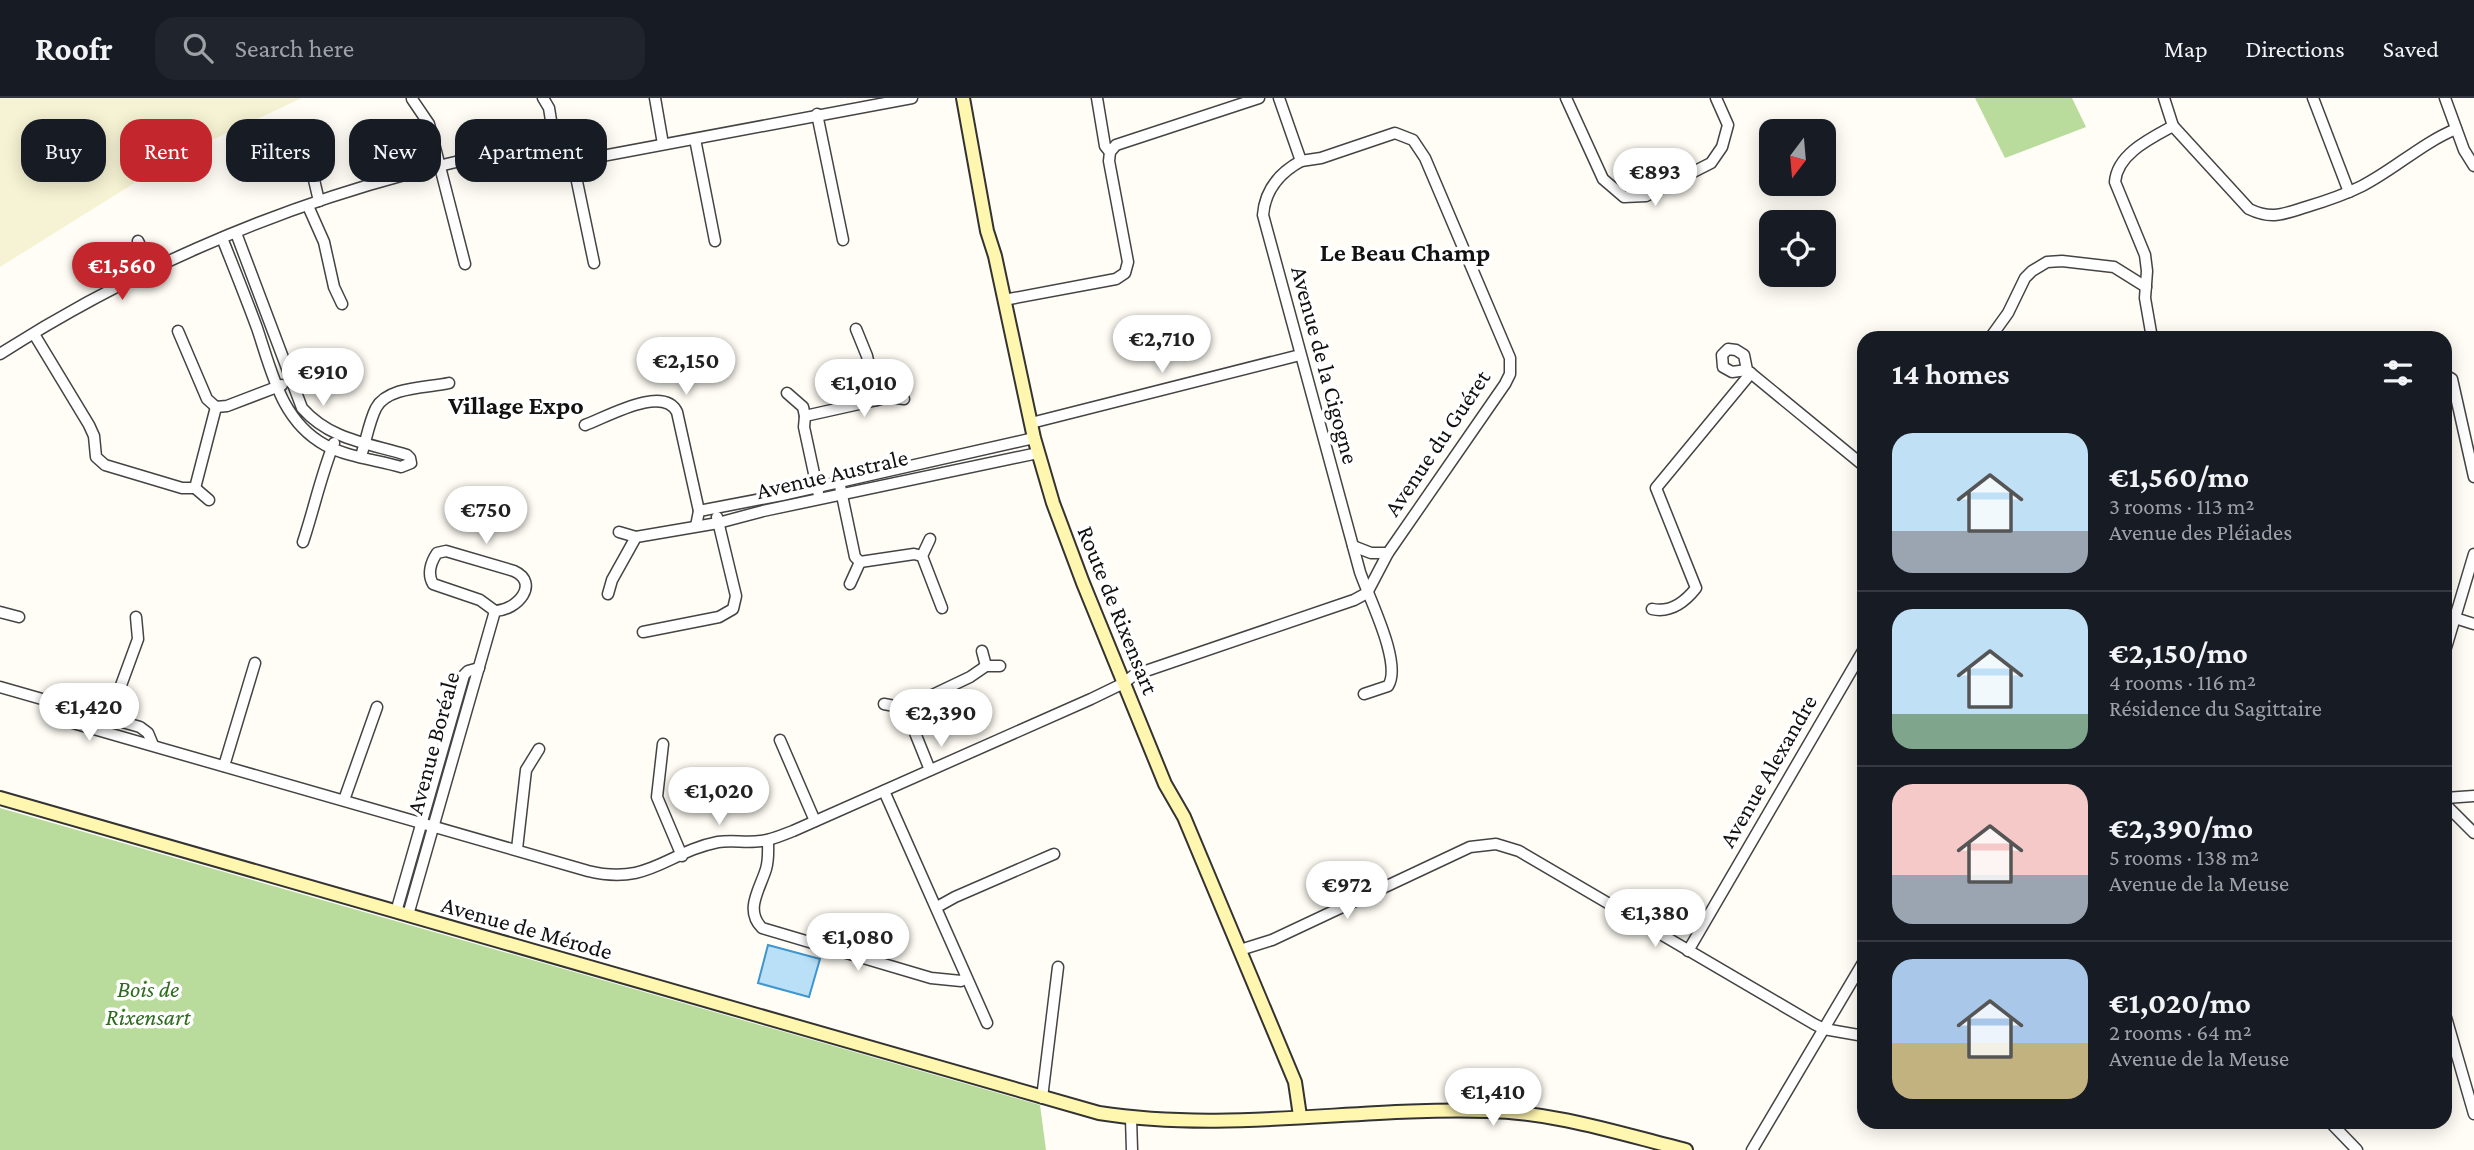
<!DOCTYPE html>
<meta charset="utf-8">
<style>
:root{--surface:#171b24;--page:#20242c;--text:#f1f3f6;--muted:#9ea1a6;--line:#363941;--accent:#c4262e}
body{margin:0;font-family:"Crimson Pro",serif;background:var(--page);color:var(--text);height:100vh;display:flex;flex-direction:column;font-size:26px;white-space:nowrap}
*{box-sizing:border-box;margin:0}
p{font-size:23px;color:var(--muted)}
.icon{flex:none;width:38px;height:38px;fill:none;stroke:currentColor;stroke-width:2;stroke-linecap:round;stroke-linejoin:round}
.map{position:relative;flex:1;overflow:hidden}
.side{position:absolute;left:1857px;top:233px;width:595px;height:798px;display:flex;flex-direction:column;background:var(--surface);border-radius:21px;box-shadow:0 4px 18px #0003}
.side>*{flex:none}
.top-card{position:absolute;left:21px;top:21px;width:665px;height:63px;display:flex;gap:14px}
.needle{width:46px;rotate:196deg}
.fabs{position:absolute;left:1759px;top:21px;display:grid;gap:14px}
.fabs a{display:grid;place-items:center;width:77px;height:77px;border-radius:14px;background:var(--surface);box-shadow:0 4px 18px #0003;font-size:35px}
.price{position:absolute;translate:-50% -60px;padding:0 16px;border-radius:24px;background:#fff;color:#222;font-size:23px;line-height:46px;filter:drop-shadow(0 2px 4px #0008)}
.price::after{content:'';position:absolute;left:50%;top:42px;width:21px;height:16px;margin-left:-10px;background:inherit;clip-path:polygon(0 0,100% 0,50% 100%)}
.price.active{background:var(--accent);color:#fff}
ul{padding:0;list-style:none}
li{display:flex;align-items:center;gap:21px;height:175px;padding:0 35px}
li+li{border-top:2px solid var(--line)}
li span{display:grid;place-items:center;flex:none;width:196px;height:140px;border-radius:21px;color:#555}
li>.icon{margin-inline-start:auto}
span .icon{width:84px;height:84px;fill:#fffc;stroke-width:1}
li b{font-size:30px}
h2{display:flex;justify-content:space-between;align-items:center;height:84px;padding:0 35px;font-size:30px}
.tag{padding:0 24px;border-radius:21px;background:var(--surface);box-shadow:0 4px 18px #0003;font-size:24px;line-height:63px}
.tag.active{background:var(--accent);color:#fff}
header{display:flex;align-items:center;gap:42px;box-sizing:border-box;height:98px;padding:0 35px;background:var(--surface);border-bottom:2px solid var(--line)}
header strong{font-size:33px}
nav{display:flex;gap:38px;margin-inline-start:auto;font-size:24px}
.search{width:490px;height:63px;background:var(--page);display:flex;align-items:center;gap:18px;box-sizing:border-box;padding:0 24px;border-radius:21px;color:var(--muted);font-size:26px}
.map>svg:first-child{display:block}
</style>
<header>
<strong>Roofr</strong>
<div class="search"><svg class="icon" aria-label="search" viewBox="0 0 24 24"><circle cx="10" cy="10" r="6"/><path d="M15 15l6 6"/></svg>Search here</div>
<nav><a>Map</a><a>Directions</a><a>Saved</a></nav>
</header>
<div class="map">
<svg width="2474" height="1052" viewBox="0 0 2474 1052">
<rect width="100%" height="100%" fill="#fffdf5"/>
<!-- farmland -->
<path fill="#f6f3d4" d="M 0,0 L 302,0 L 176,59 L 0,169 Z"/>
<!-- forest -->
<g fill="#b9dc9c">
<path d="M 1975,0 L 2072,0 L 2086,29 L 2005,60 Z"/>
<path d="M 0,710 L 1040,1007 L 1046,1052 L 0,1052 Z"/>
</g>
<!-- water -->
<path fill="#b9e0f7" stroke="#3f96cf" stroke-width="2" d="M 768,847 L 820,861 L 809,899 L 758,885 Z"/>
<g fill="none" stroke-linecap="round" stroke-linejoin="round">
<!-- street casing -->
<g stroke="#444" stroke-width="13">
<g id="street">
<path d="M 543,0 L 549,10 L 554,41"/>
<path d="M 655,0 L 663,46"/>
<path d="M 1097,0 L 1105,48 L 1110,54"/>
<path d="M 1566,0 L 1603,81 L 1624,99 L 1646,98 L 1711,65 L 1722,49 L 1728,27 L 1716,0"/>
<path d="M 2313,0 L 2349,94"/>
<path d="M 2445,0 L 2464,52 L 2474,68"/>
<path d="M 412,1 L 429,26 L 465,166"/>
<path d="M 817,16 L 843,142"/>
<path d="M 2173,28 L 2249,111 C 2272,122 2283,116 2306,109 C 2326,103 2344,97 2362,88 C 2395,71 2422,45 2456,31"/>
<path d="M 695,41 L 715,143"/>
<path d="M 485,57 L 508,73 L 517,74 L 912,0"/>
<path d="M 1301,63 C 1279,75 1265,92 1263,117 L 1360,474 C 1368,498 1403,566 1388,588 L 1364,596"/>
<path d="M 310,65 L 319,103"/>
<path d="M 308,108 L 324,144 L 334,189 L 342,206"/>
<path d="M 222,140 C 234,170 246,200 257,230 C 272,274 281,323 325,347 C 347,359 377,362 401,369 L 411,365 L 410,360 L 407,357 C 368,345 330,342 302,310 L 236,135"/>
<path d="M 138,143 L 151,171"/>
<path d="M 1004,202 L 1116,181 L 1125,175 L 1128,164 L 1109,63 L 1110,54 L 1116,47 L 1259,0"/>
<path d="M 178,233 L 207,301 L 216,309"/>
<path d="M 34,236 L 89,327 L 94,338 L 96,359 L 105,367 L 182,390 L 195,390 L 216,309"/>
<path d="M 1990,240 L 2008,215 L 2025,180 L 2032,173 L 2047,164 L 2062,163 L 2114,169 L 2146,189"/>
<path d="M 2152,240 L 2145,200 L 2147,173 L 2145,157 L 2115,84 C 2117,56 2151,40 2173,28 L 2164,0"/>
<path d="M 0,256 C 125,176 265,114 408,76 C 456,63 505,53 554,41 L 562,43 L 570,50 L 594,165"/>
<path d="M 1747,272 L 1744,257 L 1736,252 L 1728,251 L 1722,257 L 1723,269 L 1732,274 L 1747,272 L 1864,368"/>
<path d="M 2445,277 L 2452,281 L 2474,379"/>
<path d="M 787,295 L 803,309 L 805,318"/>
<path d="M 877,302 L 889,299 L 904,301"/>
<path d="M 216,309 L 227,308 L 282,287"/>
<path d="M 1031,325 L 1300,257"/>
<path d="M 585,327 C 605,320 663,286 677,314 L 699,413 L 696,428"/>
<path d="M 361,358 C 366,343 369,324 376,310 C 388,288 428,290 449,285"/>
<path d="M 839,383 L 855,459 L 860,464 L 850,486"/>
<path d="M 195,390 L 209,402"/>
<path d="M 818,394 L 804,329 L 805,318 L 877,302 L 867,258 L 856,231"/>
<path d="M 699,413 L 782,397 L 1034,340"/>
<path d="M 619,434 L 636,439"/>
<path d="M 303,444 C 314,411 321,377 334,345"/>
<path d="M 1353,448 L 1371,455 L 1388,455"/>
<path d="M 922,458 L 930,441"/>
<path d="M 860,464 L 914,456 L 922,458 L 942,510"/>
<path d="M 608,496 L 612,482 L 636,439 L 718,425 L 763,413 L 1038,355"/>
<path d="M 1652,511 C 1670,515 1685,504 1696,490 L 1656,390 L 1751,275"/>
<path d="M 0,514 L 19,519"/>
<path d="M 2455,520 L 2474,526"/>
<path d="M 643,534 L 719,519 L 733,511 L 736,498 L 717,419"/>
<path d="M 982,553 L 986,568"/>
<path d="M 2445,553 L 2474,456"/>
<path d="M 0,589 L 140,629 L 148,635 L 153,647"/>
<path d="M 55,604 L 64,620 L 73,625 L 588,773 C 649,788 667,754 718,744 C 732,742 747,745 761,743 C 772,742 782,737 793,733 L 1091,601 L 1124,585 L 1134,577 L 1354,502 L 1367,495 L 1388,455 L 1505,286 L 1510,276 L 1510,260 L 1425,60 L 1413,42 L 1395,35 L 1321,60 L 1301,63 L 1279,0"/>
<path d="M 884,606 L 905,610"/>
<path d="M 109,620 L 138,541 L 136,519"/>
<path d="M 780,642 L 815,723"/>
<path d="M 663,646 L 657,699 L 682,758"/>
<path d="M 224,668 L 255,565"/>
<path d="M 930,672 L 905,610 L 970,579 L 986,568 L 1000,568"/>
<path d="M 884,693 L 987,925"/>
<path d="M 2445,700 L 2474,698"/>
<path d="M 344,702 L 377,609"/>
<path d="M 2445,706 L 2474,735"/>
<path d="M 768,742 C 768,752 769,761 766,771 C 760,791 744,812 762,830 L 931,880 L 961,883 L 966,880"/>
<path d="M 517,751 L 526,672 L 539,651"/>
<path d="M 937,809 L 955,799 L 1054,756"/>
<path d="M 396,814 L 464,577 L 468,573 L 479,570"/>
<path d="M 408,817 L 495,513 C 518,512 540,485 514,473 L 446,453 L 437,455 C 431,464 427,476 433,486 L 480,502 L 495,513"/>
<path d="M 1240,852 L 1272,842 L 1470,749 L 1496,746 L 1519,753 L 1814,926 L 1824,931 L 1864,938"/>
<path d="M 1688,853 L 1864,551"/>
<path d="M 2445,916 L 2474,1016"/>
<path d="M 1042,1000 L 1058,869"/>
<path d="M 1131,1020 L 1132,1052"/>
<path d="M 2330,1024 L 2357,1052"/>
<path d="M 1752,1052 L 1864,863"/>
</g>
</g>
<!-- secondary casing -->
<g stroke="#333" stroke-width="16">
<g id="secondary">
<path d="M 963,0 L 987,133 L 995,158 L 1034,340 L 1053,405 L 1083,485 L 1165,686 L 1184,719 L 1295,984 L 1300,1018"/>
<path d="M 0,700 L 1099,1015 C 1227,1035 1358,1009 1487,1013 C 1555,1014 1621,1036 1686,1052"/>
</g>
</g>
<!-- street -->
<use href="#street" stroke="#fff" stroke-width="10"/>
<!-- secondary -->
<use href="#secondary" stroke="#fff6b0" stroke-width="12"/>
</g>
<g text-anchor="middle" stroke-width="7" stroke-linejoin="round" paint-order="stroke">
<!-- street labels -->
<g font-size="24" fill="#111" stroke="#fff">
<text transform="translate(1325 267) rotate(75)" y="8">Avenue de la Cigogne</text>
<text transform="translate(1437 345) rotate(-56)" y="8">Avenue du Guéret</text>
<text transform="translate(832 376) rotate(-13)" y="8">Avenue Australe</text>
<text transform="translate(1118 512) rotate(68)" y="8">Route de Rixensart</text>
<text transform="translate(433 645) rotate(-75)" y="8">Avenue Boréale</text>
<text transform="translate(1768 673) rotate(-60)" y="8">Avenue Alexandre</text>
<text transform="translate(527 830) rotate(16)" y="8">Avenue de Mérode</text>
</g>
<!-- park labels -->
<g font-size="24" font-style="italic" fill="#2f6b1f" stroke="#fff">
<text x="148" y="899">Bois de<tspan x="148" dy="28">Rixensart</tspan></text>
</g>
<!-- neighbourhood labels -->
<g font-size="26" font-weight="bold" fill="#111" stroke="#fff">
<text x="1405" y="163">Le Beau Champ</text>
<text x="516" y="316">Village Expo</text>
</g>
</g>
</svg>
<div class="fabs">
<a><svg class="needle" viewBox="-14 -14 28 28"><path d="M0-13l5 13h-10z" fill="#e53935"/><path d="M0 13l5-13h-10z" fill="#9ea1a6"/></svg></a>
<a><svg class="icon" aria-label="locate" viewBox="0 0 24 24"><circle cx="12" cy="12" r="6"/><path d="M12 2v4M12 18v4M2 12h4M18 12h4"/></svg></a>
</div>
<b class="price" style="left:1655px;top:110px">€893</b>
<b class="price active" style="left:122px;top:204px">€1,560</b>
<b class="price" style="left:1162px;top:277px">€2,710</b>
<b class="price" style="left:686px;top:299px">€2,150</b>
<b class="price" style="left:323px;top:310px">€910</b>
<b class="price" style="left:864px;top:321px">€1,010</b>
<b class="price" style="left:486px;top:448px">€750</b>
<b class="price" style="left:89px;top:645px">€1,420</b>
<b class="price" style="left:941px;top:651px">€2,390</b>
<b class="price" style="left:719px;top:729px">€1,020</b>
<b class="price" style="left:1347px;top:823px">€972</b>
<b class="price" style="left:1655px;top:851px">€1,380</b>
<b class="price" style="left:858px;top:875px">€1,080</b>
<b class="price" style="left:1493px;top:1030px">€1,410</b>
<div class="top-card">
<a class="tag">Buy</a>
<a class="tag active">Rent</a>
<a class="tag">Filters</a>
<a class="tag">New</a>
<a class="tag">Apartment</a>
</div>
<section class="side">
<h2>14 homes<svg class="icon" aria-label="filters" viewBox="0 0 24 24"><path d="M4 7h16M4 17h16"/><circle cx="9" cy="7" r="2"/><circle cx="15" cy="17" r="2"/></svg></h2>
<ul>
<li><span style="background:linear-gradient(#bfe0f5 70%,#9aa5b1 0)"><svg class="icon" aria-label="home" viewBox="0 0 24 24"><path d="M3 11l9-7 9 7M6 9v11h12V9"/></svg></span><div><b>€1,560/mo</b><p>3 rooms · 113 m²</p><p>Avenue des Pléiades</p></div></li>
<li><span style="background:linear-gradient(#bfe0f5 75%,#7fa58c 0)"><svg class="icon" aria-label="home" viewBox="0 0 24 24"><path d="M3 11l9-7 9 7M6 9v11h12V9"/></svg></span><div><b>€2,150/mo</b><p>4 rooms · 116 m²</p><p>Résidence du Sagittaire</p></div></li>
<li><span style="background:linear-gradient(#f6c9c9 65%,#9aa5b1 0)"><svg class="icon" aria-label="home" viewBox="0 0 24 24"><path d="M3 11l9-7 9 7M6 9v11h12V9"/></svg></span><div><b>€2,390/mo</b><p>5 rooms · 138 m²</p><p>Avenue de la Meuse</p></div></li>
<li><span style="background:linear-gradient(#a9c7e8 60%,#c2b280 0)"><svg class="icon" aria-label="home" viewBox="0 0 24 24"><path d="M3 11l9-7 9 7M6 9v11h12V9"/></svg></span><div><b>€1,020/mo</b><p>2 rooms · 64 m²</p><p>Avenue de la Meuse</p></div></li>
</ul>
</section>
</div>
